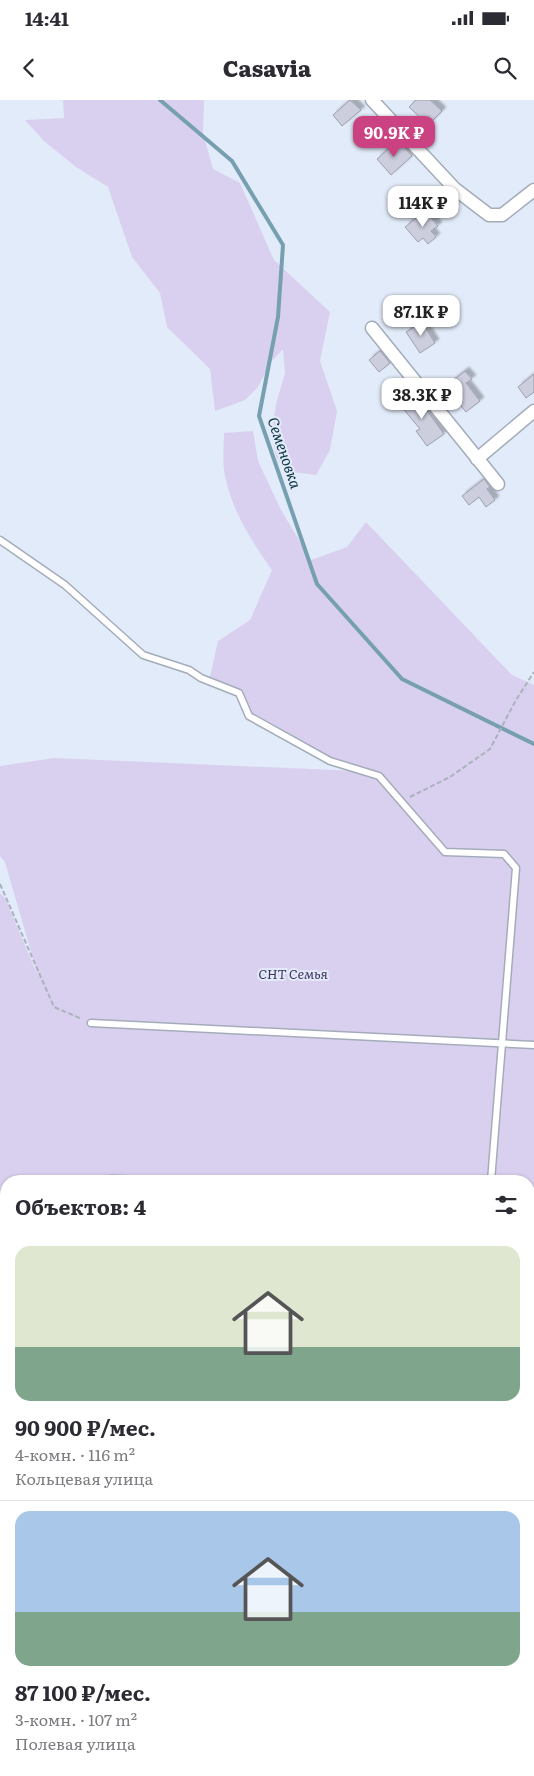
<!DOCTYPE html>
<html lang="ru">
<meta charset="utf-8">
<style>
:root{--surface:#fff;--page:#f2f2f3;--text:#2b2b33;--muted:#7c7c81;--line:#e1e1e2;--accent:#ca4281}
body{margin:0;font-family:Literata,serif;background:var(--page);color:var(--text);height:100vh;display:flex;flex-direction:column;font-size:19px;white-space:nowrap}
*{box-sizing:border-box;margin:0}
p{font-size:16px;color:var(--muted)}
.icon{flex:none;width:28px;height:28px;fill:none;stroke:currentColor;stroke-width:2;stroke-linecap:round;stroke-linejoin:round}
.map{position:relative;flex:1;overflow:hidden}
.sheet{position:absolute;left:0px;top:1075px;width:535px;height:601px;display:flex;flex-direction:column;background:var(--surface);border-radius:20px 20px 0 0;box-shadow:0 1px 4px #0004}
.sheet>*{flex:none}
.price{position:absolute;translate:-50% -42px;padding:0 11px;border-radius:10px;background:#fff;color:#222;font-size:16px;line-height:32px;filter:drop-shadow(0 1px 2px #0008)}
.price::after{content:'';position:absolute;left:50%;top:30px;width:15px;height:11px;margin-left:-8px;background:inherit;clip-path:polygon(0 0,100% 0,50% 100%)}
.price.selected{background:var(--accent);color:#fff}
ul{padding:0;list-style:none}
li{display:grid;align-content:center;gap:10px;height:265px;padding:0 15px}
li+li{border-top:1px solid var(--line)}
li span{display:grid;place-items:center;height:155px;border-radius:15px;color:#555}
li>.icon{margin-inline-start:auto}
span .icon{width:90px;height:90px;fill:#fffc;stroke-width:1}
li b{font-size:21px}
h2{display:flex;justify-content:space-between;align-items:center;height:60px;padding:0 15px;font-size:21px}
.status{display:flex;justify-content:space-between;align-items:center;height:35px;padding:0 25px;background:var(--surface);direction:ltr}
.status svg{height:14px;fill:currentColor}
header{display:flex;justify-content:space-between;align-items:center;height:65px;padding:0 15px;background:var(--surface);font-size:22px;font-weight:800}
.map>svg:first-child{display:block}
</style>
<div class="status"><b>14:41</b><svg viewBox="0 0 49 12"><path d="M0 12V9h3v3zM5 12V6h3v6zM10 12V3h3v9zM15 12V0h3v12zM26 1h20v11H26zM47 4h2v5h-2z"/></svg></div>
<header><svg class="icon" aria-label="back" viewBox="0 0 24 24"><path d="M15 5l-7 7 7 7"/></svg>Casavia<svg class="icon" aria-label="search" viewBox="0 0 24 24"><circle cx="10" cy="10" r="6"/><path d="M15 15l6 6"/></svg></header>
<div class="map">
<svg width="534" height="1676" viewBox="0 0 534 1676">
<defs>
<filter id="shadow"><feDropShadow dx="4" dy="-4" stdDeviation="1" flood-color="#0004"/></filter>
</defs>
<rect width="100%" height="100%" fill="#e2ebf9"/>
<!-- green -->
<g fill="#d9d0ef">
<path d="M 63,0 L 204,0 L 203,33 L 213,69 L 240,83 L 274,160 L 330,212 L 320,261 L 337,311 L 330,350 L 316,375 L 285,371 L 276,356 L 272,332 L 276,304 L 285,273 L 283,249 L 271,262 L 258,287 L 245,300 L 215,311 L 210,269 L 167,227 L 160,193 L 132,157 L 108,87 L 76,67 L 44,41 L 25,20 L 64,18 Z"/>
<path d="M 253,331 L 258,361 L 281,410 L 311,460 L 347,447 L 366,422 L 512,575 L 534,585 L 534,1676 L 131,1676 L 133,1670 L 529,1670 L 529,1081 L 6,1081 L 6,1281 L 0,1281 L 0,793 L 5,798 L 38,876 L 5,762 L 0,756 L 0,666 L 54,658 L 358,671 L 330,661 L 249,616 L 239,593 L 209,581 L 218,541 L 250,520 L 272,470 C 252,442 232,411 225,376 C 222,363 224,347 224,333 Z"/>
</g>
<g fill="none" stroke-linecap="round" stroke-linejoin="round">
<!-- stream -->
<path stroke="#76a0b0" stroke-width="4" d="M 160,0 L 232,61 L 283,145 L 278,217 L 259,316 L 317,484 L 402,579 L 534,644"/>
</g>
<!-- building -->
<g fill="#cccede" stroke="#9e9fae" filter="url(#shadow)">
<path d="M 350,0 L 361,10 L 342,26 L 333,15 Z"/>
<path d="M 416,0 L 430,0 L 442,11 L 428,25 L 409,7 Z"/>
<path d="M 398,40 L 412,56 L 391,75 L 377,59 Z"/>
<path d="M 425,111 L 438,126 L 431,131 L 436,137 L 428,144 L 423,138 L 418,142 L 405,127 Z"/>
<path d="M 422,222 L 435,243 L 420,253 L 406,232 Z"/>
<path d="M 380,251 L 390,263 L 379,272 L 369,260 Z"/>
<path d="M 465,271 L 472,279 L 466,283 L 480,301 L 466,312 L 445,287 Z"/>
<path d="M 534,274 L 534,292 L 526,298 L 518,287 Z"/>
<path d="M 414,293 L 444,334 L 427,346 L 416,331 L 420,329 L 400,305 Z"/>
<path d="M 484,379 L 490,387 L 487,389 L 495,400 L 486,407 L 479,397 L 469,405 L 462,396 Z"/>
</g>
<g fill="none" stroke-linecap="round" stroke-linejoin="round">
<!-- service casing -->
<g stroke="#a4acb9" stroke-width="9">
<g id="service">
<path d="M 0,440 L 65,485 L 143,555 L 189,570 L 201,578 L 239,593 L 249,616 L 330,661 L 379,676 L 445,752 L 504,754 L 516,768 L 491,1081"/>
<path d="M 91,923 L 534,945"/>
<path d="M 111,1079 L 172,1081"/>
<path d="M 529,1096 L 534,1096"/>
<path d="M 529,1393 L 534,1393"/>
<path d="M 529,1549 L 534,1550"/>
<path d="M 453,1676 L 453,1670"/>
</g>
</g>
<!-- minor casing -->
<g stroke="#a4acb9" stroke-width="15">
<g id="minor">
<path d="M 372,0 L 455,89 L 489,115 L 502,115 L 534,90"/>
<path d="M 372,228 L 498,384"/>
<path d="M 477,359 L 534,311"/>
</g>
</g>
<!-- path -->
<g stroke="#abb2be" stroke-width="2" stroke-dasharray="5 2.5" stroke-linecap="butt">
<path d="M 410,697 L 450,677 L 490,649 L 516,600 L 534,572"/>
<path d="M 0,784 L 54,907 L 82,919"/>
</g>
<!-- service -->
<use href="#service" stroke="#fff" stroke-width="6"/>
<!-- minor -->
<use href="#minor" stroke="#fff" stroke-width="12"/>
</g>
<g text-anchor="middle" stroke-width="4" stroke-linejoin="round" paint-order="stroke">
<!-- park labels -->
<g font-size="14" font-style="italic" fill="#423160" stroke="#e2ebf9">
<text x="293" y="879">СНТ Семья</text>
</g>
<!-- water labels -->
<g font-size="15" font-style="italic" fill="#0a323f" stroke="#e2ebf9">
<text transform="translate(284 353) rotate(71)" y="5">Семеновка</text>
</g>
</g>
</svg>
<b class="price selected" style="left:394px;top:58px">90.9K ₽</b>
<b class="price" style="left:423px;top:128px">114K ₽</b>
<b class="price" style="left:421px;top:237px">87.1K ₽</b>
<b class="price" style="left:422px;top:320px">38.3K ₽</b>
<section class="sheet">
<h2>Объектов: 4<svg class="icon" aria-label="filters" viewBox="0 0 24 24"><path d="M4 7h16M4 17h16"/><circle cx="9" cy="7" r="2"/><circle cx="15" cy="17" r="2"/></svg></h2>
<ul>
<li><span style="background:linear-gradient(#dfe7d0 65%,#7fa58c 0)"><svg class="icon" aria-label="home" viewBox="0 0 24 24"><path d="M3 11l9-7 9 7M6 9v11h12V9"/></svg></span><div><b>90 900 ₽/мес.</b><p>4-комн. · 116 m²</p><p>Кольцевая улица</p></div></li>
<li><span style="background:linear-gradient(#a9c7e8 65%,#7fa58c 0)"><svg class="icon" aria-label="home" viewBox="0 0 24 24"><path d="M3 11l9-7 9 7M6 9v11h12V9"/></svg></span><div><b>87 100 ₽/мес.</b><p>3-комн. · 107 m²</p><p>Полевая улица</p></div></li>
</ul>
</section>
</div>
